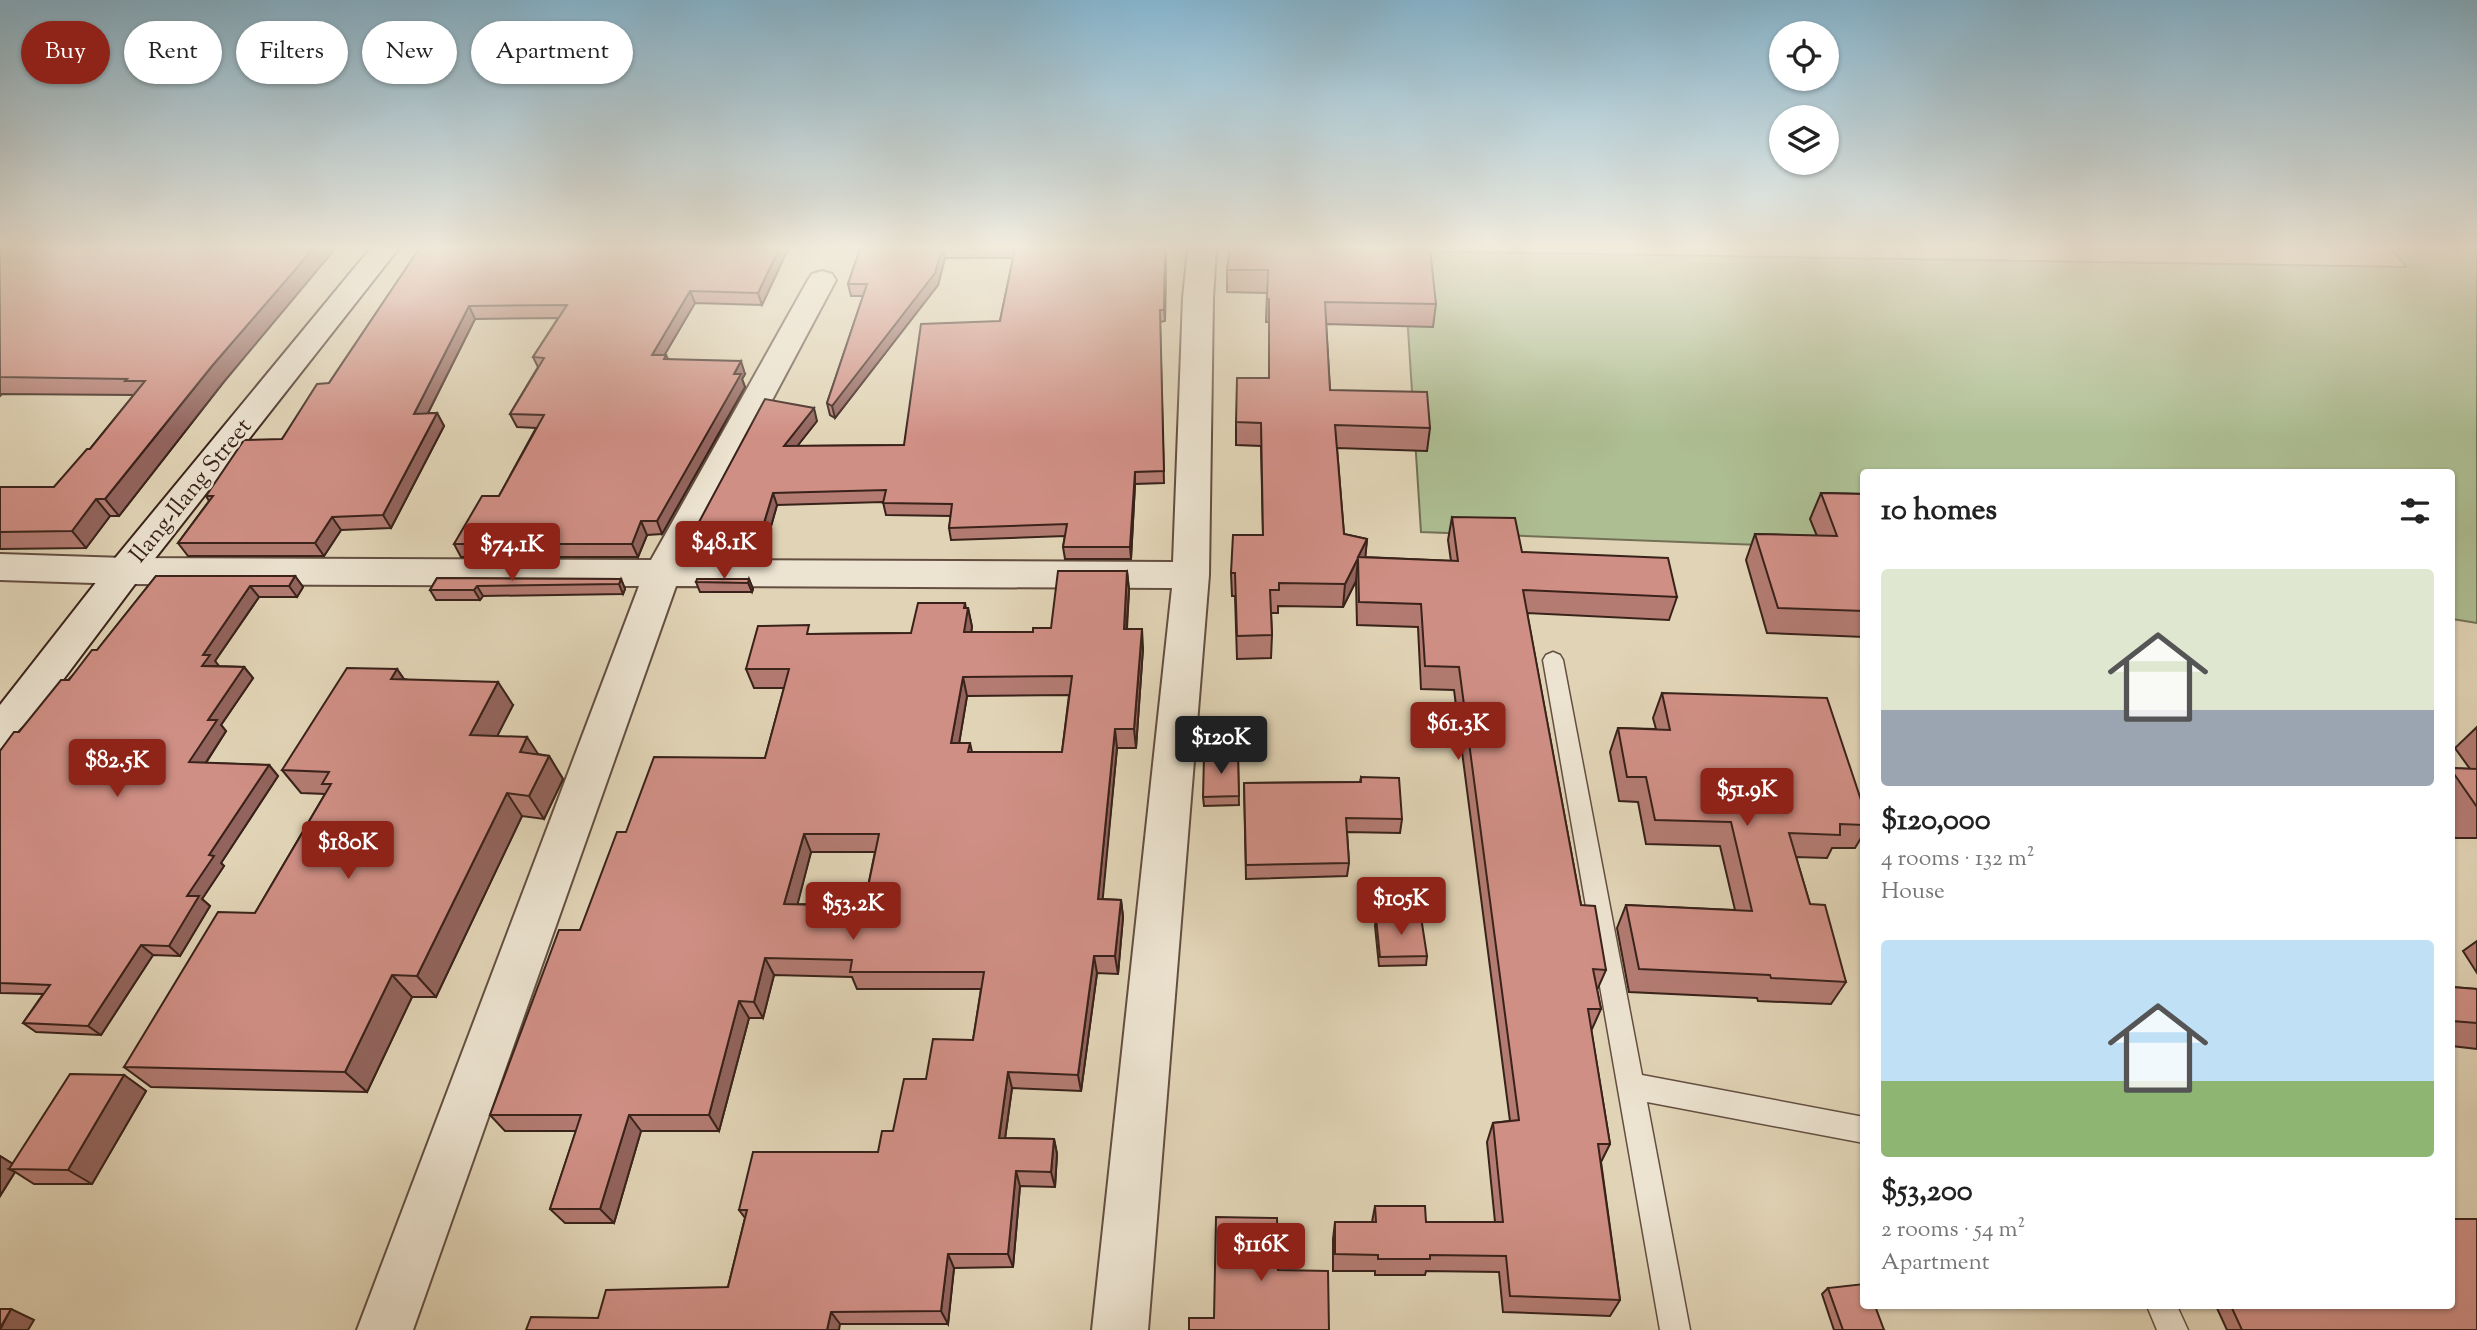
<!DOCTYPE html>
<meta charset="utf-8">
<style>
:root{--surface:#fff;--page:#f2f2f2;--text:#222;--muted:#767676;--accent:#8f2418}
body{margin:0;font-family:"Sorts Mill Goudy",serif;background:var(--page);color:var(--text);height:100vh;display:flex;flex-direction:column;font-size:26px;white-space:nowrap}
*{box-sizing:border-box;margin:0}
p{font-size:23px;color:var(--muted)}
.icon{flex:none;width:38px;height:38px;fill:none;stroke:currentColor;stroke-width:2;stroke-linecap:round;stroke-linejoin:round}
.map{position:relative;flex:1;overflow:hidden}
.sheet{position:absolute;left:1860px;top:469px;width:595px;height:840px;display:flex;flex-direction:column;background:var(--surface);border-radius:7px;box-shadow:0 2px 5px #0004}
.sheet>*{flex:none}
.top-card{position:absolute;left:21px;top:21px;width:665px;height:63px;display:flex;gap:14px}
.buttons{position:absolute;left:1769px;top:21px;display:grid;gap:14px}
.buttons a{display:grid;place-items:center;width:70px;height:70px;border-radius:50%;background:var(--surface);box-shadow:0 2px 5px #0004;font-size:35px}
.price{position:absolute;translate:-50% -60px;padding:0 16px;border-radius:7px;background:var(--accent);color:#fff;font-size:23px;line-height:46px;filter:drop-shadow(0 2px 4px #0008)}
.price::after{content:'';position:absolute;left:50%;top:42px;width:21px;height:16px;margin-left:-10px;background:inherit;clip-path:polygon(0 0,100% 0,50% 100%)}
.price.on{background:#222;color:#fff}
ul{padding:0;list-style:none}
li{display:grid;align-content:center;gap:14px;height:371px;padding:0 21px}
li span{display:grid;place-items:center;height:217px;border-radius:7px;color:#555}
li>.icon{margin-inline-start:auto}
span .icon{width:126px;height:126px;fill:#fffc;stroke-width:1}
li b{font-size:30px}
h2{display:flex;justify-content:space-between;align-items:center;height:84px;padding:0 21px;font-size:30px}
.pill{padding:0 24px;border-radius:32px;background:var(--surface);box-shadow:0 2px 5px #0004;font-size:24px;line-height:63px}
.pill.on{background:var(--accent);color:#fff}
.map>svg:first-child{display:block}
</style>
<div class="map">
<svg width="2477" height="1330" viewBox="0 0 2477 1330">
<rect width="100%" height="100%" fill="#e1d4b6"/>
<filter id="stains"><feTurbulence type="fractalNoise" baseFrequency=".00286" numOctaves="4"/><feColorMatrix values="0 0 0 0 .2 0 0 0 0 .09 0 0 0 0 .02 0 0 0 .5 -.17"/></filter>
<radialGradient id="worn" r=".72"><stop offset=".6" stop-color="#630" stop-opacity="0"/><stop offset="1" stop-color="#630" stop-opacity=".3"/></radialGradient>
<!-- green -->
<path fill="#adbe92" stroke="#737056" stroke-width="2" d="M 2390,249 L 2477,249 L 2477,623 L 2452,619 L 2452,472 L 1864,472 L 1864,549 L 1421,532 L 1403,251 L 2407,267 Z"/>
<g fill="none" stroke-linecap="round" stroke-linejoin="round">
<!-- service casing -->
<g stroke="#634e41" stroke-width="3">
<g id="service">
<path d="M 1553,652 L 1560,655 L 1563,660 L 1642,1075 L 1864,1117 L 1864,1143 L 1647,1102 L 1690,1330 L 1660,1330 L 1543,660 L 1546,655 Z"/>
<path d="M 2147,1306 L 2177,1306 L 2188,1330 L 2157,1330 Z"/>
</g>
</g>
<!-- minor casing -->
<g stroke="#634e41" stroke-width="4">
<path id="minor" d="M 1188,249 L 1216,249 L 1213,298 L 1209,575 L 1148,1330 L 1092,1330 L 1172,588 L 676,586 L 413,1330 L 357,1330 L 639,586 L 125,584 L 0,580 L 0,554 L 125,558 L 651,560 L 808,280 L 812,274 L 822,271 L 832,274 L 836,280 L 687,560 L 1173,562 L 1183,298 Z"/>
</g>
<!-- secondary casing -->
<g stroke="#39221a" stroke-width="4">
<path id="secondary" d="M 370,249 L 398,249 L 138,580 L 14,745 L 0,750 L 0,705 L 112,562 Z"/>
</g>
<!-- service -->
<use href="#service" fill="#ece3d0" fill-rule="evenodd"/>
<!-- minor -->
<use href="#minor" fill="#ece3d0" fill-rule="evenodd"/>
<!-- secondary -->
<use href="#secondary" fill="#ece3d0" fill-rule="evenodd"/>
</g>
<!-- wall -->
<g fill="#b37b72" stroke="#39221a" stroke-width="2" fill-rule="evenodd">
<path d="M 0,249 L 223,383 L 119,516 L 110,516 L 86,548 L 0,549 L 0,487 L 54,487 L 90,449 L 134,395 L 2,394 L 0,396 Z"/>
<path d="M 419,249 L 788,249 L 762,305 L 695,303 L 664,355 L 666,355 L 668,359 L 745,374 L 742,379 L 745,387 L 662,534 L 647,535 L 638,557 L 461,557 L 454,544 L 499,496 L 536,428 L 517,427 L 510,414 L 538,367 L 533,357 L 558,318 L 475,319 L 428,413 L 437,413 L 444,426 L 391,528 L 341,530 L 324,556 L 188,556 L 178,543 L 209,501 L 206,496 L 282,439 L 329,383 Z"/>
<path d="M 860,249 L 1166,249 L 1165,321 L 1160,322 L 1164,483 L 1135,484 L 1131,559 L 1065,559 L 1063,547 L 1065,536 L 951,540 L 949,528 L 951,516 L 886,515 L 883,502 L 777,505 L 762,558 L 714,557 L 709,545 L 713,535 L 704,534 L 699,522 L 817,421 L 797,446 L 904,445 L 1000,321 L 1013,258 L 945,258 L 938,285 L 835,418 L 830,415 L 827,403 L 863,296 L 851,296 L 848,284 Z"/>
<path d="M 1230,249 L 1436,304 L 1433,327 L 1326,324 L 1330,390 L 1430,428 L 1427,451 L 1337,448 L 1344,534 L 1367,539 L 1365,557 L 1451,561 L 1448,540 L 1452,517 L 1522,552 L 1677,597 L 1669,620 L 1527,613 L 1581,905 L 1606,970 L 1597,990 L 1601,1009 L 1592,1029 L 1591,1029 L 1610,1144 L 1601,1162 L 1620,1300 L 1610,1316 L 1503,1312 L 1499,1272 L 1426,1271 L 1425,1275 L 1375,1275 L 1375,1271 L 1333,1271 L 1333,1239 L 1335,1222 L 1372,1222 L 1375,1206 L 1426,1222 L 1495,1222 L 1487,1142 L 1493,1123 L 1510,1121 L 1454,690 L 1421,689 L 1418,627 L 1357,625 L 1356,581 L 1343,607 L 1278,606 L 1278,613 L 1271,613 L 1272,635 L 1271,658 L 1237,659 L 1235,596 L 1232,596 L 1231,573 L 1263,535 L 1261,446 L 1236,445 L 1236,422 L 1269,378 L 1269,322 L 1266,322 L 1267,293 L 1227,292 L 1227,270 Z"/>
<path d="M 1821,493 L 1864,494 L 1864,637 L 1767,633 L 1746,560 L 1755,534 L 1817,536 L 1810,519 Z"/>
<path d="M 1127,571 L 1129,590 L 1127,629 L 1143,648 L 1136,748 L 1117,748 L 1102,899 L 1121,900 L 1123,917 L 1118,974 L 1097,973 L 1081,1091 L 1012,1088 L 1005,1138 L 1054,1139 L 1057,1154 L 1055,1187 L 1020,1186 L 1013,1267 L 954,1268 L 948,1324 L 840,1324 L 598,1318 L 728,1287 L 745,1218 L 739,1210 L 878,1152 L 893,1131 L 926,1079 L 973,1040 L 981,989 L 857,989 L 852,977 L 774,975 L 763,1018 L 749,1018 L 719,1131 L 641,1131 L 614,1223 L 565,1223 L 550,1209 L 576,1131 L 505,1131 L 490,1115 L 580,930 L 626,832 L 765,758 L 784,688 L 754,688 L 746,669 L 812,634 L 911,633 L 966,608 L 968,608 L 972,627 L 971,632 L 1033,632 L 1051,628 ZM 1069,695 L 1062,752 L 972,752 L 970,743 L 959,743 L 967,696 ZM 811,852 L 875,852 L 864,906 L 797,904 Z"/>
<path d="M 156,576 L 295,576 L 303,587 L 297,597 L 259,597 L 215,661 L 219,666 L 244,667 L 253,678 L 221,725 L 226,731 L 206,763 L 269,765 L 278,776 L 221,863 L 224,866 L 202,899 L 210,906 L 180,956 L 153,955 L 101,1035 L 36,1032 L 23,1023 L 43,994 L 0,993 L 0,751 L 97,650 Z"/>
<path d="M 437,578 L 621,579 L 625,589 L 623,594 L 483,596 L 480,600 L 436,600 L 430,590 Z"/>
<path d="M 749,579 L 753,589 L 752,592 L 700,592 L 696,582 Z"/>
<path d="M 397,669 L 404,679 L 513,705 L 497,736 L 538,754 L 549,756 L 563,779 L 544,819 L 522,816 L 436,997 L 412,997 L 367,1092 L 151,1087 L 124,1067 L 255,913 L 325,794 L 301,793 L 282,770 Z"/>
<path d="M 1662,693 L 1864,809 L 1864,833 L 1855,848 L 1832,848 L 1827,858 L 1796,857 L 1810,904 L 1846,982 L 1831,1004 L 1758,1001 L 1757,998 L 1629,992 L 1617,928 L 1626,905 L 1735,910 L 1720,846 L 1646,844 L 1638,802 L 1619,801 L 1610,752 L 1618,728 L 1656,729 L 1653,718 Z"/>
<path d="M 2477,727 L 2477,838 L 2455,838 L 2452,833 L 2452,768 L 2470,769 L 2455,748 Z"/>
<path d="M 1238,756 L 1239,805 L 1204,806 L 1203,797 Z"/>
<path d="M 1361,777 L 1402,819 L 1400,833 L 1347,832 L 1349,863 L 1347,876 L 1246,879 L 1244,783 L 1360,782 Z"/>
<path d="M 1376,918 L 1427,956 L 1426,965 L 1379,966 L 1375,926 Z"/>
<path d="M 2477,941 L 2477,973 L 2463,951 Z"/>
<path d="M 2452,987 L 2477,989 L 2477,1049 L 2452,1046 Z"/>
<path d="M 124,1075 L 146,1091 L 92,1184 L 34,1184 L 15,1172 L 0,1196 L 0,1156 L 13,1164 Z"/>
<path d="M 1828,1288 L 1884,1330 L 1834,1330 L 1822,1294 Z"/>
<path d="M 2216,1306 L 2452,1306 L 2477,1330 L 2227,1330 Z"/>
</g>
<!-- shaded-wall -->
<g fill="#92645d" stroke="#39221a" stroke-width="2">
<path d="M 313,249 L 335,249 L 223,383 L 119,516 L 105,499 L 212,366 Z"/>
<path d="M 779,249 L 788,249 L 762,305 L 758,293 Z"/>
<path d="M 942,249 L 943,249 L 945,258 L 938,285 L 835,418 L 832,406 Z"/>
<path d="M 1165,249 L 1166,249 L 1165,321 L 1164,310 Z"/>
<path d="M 690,291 L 695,303 L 657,368 L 652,355 Z"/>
<path d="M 469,306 L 475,319 L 421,427 L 414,414 Z"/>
<path d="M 741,361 L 745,374 L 742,379 L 745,387 L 662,534 L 657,521 Z"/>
<path d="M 814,408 L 817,421 L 788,458 L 784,446 Z"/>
<path d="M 437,413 L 444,426 L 391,528 L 383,515 Z"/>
<path d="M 1135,472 L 1135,484 L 1131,559 L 1130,547 Z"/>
<path d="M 773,493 L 777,505 L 762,558 L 757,546 Z"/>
<path d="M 96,499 L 110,516 L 86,548 L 72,531 Z"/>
<path d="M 332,517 L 341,530 L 324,556 L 315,543 Z"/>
<path d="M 641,521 L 647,535 L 638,557 L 632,544 Z"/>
<path d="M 1367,539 L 1365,562 L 1358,557 Z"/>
<path d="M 1358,558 L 1356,581 L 1343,607 L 1345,584 Z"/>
<path d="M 1127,571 L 1129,590 L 1125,648 L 1124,629 Z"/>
<path d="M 295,576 L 303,587 L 297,597 L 289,586 Z"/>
<path d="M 621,579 L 625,589 L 623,594 L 619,584 Z"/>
<path d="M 749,579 L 753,589 L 752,592 L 748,583 Z"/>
<path d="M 250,586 L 259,597 L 215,661 L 219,666 L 202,666 L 203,655 Z"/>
<path d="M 477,586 L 483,596 L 480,600 L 474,590 Z"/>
<path d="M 965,603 L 967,614 L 968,608 L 972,627 L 968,651 L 964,632 Z"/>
<path d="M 1142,629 L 1143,648 L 1136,748 L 1134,729 Z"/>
<path d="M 244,667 L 253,678 L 221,725 L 226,731 L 199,773 L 189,762 L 208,720 Z"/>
<path d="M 397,669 L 413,693 L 391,679 Z"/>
<path d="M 963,677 L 967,696 L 956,762 L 951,743 Z"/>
<path d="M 498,682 L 513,705 L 486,758 L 470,735 Z"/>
<path d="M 1115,729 L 1117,748 L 1101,917 L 1098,899 Z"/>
<path d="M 527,737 L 542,760 L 520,752 Z"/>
<path d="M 549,756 L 563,779 L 544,819 L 529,796 Z"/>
<path d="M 269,765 L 278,776 L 221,863 L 224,866 L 202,899 L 210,906 L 180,956 L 169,946 L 187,896 L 209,855 Z"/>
<path d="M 507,793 L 522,816 L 436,997 L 417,976 Z"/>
<path d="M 804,834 L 811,852 L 793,922 L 784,904 Z"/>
<path d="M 1121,900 L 1123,917 L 1118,974 L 1115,956 Z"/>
<path d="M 141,945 L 153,955 L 101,1035 L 88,1026 Z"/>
<path d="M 1094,956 L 1097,973 L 1081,1091 L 1078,1075 Z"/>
<path d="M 765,958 L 774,975 L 763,1018 L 754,1002 Z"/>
<path d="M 392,975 L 412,997 L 367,1092 L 345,1072 Z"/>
<path d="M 739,1001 L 749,1018 L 719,1131 L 709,1115 Z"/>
<path d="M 1008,1072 L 1012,1088 L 1003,1153 L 999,1138 Z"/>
<path d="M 124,1075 L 146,1091 L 92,1184 L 68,1170 Z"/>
<path d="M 629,1115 L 641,1131 L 614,1223 L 600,1209 Z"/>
<path d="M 1054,1139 L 1057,1154 L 1055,1187 L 1051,1172 Z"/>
<path d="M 0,1156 L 18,1167 L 9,1169 L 15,1172 L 0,1196 Z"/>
<path d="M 1016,1171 L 1020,1186 L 1013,1267 L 1008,1254 Z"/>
<path d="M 948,1254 L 954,1268 L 948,1324 L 941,1311 Z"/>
<path d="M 11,1309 L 34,1320 L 28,1330 L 0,1330 Z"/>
<path d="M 831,1312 L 840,1324 L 839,1330 L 827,1330 Z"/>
</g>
<!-- building -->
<g fill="#d08f85" stroke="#39221a" stroke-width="2" fill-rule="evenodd">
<path d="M 0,249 L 313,249 L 212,366 L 105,499 L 96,499 L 72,531 L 0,532 L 0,487 L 54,487 L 87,449 L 90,449 L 145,381 L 125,381 L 127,379 L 0,377 Z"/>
<path d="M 419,249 L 779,249 L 758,293 L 690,291 L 652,355 L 666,355 L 664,359 L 741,361 L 734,374 L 741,374 L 657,521 L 641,521 L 632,544 L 454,544 L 482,496 L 499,496 L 544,415 L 510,414 L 544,358 L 533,357 L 567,305 L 469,306 L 414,414 L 437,413 L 383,515 L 332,517 L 315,543 L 178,543 L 213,496 L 206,496 L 244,440 L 282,439 L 317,384 L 329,383 Z"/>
<path d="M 860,249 L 942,249 L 935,273 L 832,406 L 827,403 L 867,284 L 848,284 Z"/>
<path d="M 1015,249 L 1165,249 L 1164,310 L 1160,310 L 1164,471 L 1135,472 L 1130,547 L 1063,547 L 1067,524 L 949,528 L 952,504 L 883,503 L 886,490 L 773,493 L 757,546 L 709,545 L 718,523 L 699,522 L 765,399 L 814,408 L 784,446 L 904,445 L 921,324 L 1000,321 Z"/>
<path d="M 1230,249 L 1430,249 L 1436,304 L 1325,302 L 1330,390 L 1427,392 L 1430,428 L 1335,425 L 1344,534 L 1367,539 L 1358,557 L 1458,561 L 1452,517 L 1515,518 L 1522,552 L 1668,558 L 1677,597 L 1523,590 L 1581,905 L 1595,906 L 1606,970 L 1593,969 L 1601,1009 L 1588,1009 L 1610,1144 L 1598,1144 L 1620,1300 L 1510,1296 L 1506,1256 L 1430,1255 L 1430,1259 L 1378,1259 L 1378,1255 L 1335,1254 L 1335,1222 L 1376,1222 L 1375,1206 L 1425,1206 L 1426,1222 L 1503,1222 L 1493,1123 L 1519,1120 L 1459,667 L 1425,666 L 1421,604 L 1359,602 L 1358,558 L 1345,584 L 1279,583 L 1279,590 L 1270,590 L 1272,635 L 1237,636 L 1235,573 L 1231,573 L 1233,535 L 1263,535 L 1261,423 L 1236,422 L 1237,378 L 1269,378 L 1269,299 L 1267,299 L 1268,270 L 1227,270 Z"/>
<path d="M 1821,493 L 1864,494 L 1864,611 L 1778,608 L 1755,534 L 1837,536 Z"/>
<path d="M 1058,571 L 1127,571 L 1124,629 L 1142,629 L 1134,729 L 1115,729 L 1098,899 L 1121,900 L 1115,956 L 1094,956 L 1078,1075 L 1008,1072 L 999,1138 L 1054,1139 L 1051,1172 L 1016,1171 L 1008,1254 L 948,1254 L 941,1311 L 831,1312 L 827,1330 L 526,1330 L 531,1317 L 598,1318 L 606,1290 L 728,1287 L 747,1210 L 739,1210 L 753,1152 L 878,1152 L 882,1131 L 893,1131 L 904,1079 L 926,1079 L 933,1039 L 973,1040 L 984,972 L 850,972 L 852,960 L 765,958 L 754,1002 L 739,1001 L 709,1115 L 629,1115 L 600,1209 L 550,1209 L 581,1115 L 490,1115 L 559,930 L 580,930 L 617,832 L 626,832 L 654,757 L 765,758 L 789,669 L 746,669 L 758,626 L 809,625 L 807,634 L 911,633 L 918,603 L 965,603 L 964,608 L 968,608 L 964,632 L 1033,632 L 1033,628 L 1051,628 ZM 1072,676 L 1062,752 L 968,752 L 970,743 L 951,743 L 963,677 ZM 804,834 L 879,834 L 864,906 L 784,904 Z"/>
<path d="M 156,576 L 295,576 L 289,586 L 250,586 L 203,655 L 210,655 L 202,666 L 244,667 L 208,720 L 217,720 L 189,762 L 269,765 L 209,855 L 214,856 L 187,896 L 199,896 L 169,946 L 141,945 L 88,1026 L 23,1023 L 50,985 L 0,983 L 0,751 L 14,732 L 19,732 L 61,680 L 69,680 L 92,650 L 97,650 Z"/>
<path d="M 437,578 L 621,579 L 619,584 L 477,586 L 474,590 L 430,590 Z"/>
<path d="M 697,579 L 749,579 L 748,583 L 696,582 Z"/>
<path d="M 347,668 L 397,669 L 391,679 L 498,682 L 470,735 L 527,737 L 520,752 L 549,756 L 529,796 L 507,793 L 417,976 L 392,975 L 345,1072 L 124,1067 L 218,912 L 255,913 L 331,784 L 322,784 L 329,772 L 282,770 Z"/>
<path d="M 1662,693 L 1827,698 L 1864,809 L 1864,825 L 1840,824 L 1840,835 L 1789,833 L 1810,904 L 1825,905 L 1846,982 L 1771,978 L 1770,975 L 1639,969 L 1626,905 L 1752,911 L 1731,822 L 1655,820 L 1646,777 L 1627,777 L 1618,728 L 1670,730 Z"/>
<path d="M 1204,756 L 1238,756 L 1239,796 L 1203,797 Z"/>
<path d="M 2452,768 L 2477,769 L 2477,807 L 2452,771 Z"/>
<path d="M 1361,777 L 1399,778 L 1402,819 L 1346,818 L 1349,863 L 1246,865 L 1244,783 L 1361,782 Z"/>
<path d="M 1421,917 L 1427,956 L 1380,957 L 1376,918 Z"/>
<path d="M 2452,987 L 2477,989 L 2477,1023 L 2452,1021 Z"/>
<path d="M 70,1074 L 124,1075 L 68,1170 L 9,1169 Z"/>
<path d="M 1216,1217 L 1277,1218 L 1278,1270 L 1328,1271 L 1329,1330 L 1189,1330 L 1189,1318 L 1214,1318 Z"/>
<path d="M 2452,1219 L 2477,1219 L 2477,1330 L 2242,1330 L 2231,1306 L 2452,1306 Z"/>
<path d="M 1864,1284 L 1864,1306 L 1875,1306 L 1884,1330 L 1843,1330 L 1828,1288 Z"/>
<path d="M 0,1309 L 11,1309 L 0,1328 Z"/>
</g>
<!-- sky -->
<linearGradient id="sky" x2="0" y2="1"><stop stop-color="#86b6d0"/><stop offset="0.57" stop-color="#f2ecde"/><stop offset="1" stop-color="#f2ecde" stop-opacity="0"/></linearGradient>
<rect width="2477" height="435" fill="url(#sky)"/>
<g text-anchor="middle" stroke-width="5" stroke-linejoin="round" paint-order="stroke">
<!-- street labels -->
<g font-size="24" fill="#39221a" stroke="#ece3d0">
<text transform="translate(190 490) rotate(-51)" y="8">Ilang-Ilang Street</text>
</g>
</g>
<rect width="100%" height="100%" filter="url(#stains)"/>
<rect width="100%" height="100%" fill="url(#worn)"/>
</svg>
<div class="buttons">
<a><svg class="icon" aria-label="locate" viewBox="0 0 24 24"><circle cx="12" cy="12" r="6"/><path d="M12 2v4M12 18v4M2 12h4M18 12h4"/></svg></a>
<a><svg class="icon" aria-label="layers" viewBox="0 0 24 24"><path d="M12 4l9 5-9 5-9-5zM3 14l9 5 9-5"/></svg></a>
</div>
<b class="price" style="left:724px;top:581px">$48.1K</b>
<b class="price" style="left:512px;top:583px">$74.1K</b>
<b class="price" style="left:1458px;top:762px">$61.3K</b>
<b class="price on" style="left:1221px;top:776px">$120K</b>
<b class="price" style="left:117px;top:799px">$82.5K</b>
<b class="price" style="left:1747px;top:828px">$51.9K</b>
<b class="price" style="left:348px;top:881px">$180K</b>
<b class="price" style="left:1401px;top:937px">$105K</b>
<b class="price" style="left:853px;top:942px">$53.2K</b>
<b class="price" style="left:1261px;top:1283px">$116K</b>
<div class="top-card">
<a class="pill on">Buy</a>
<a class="pill">Rent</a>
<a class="pill">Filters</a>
<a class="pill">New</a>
<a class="pill">Apartment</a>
</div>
<section class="sheet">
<h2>10 homes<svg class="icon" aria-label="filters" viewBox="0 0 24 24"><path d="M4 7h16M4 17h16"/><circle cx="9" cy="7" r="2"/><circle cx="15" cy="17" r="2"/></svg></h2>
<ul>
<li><span style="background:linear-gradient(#dfe7d0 65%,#9aa5b1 0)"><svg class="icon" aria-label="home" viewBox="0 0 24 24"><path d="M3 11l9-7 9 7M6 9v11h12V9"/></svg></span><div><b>$120,000</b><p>4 rooms · 132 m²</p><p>House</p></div></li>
<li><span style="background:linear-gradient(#bfe0f5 65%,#8fb573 0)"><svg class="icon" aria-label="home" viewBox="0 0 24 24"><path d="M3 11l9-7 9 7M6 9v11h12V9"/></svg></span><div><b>$53,200</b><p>2 rooms · 54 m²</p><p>Apartment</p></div></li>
</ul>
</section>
</div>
